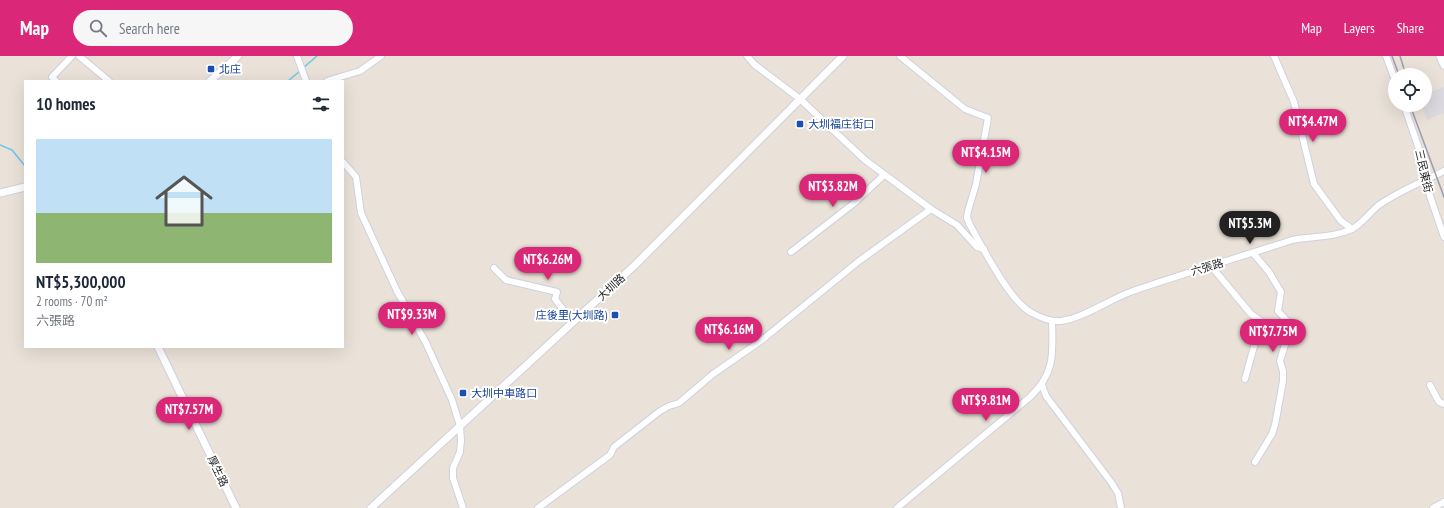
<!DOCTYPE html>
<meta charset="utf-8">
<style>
:root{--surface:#fff;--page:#f6f6f7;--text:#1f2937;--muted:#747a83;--line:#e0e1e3;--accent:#db2777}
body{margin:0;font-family:"PT Sans Narrow","Noto Sans TC",sans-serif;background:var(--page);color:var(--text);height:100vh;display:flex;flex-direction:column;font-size:15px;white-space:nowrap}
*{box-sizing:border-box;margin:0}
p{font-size:13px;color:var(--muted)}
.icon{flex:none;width:22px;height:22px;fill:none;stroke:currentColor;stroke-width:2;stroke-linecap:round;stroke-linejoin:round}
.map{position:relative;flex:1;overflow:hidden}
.drawer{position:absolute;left:24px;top:24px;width:320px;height:268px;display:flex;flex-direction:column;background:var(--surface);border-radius:0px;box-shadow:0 4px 16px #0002}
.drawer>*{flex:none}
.buttons{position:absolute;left:1388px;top:12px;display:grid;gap:8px}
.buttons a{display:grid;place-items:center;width:44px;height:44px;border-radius:50%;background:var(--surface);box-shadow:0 4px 16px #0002;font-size:20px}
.price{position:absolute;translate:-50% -34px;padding:0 9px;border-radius:14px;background:var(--accent);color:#fff;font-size:13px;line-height:26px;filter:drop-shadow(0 1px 2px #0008)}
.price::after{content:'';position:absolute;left:50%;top:24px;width:12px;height:9px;margin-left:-6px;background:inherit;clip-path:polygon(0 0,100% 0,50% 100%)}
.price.on{background:#222;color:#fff}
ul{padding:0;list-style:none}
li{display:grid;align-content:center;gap:8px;height:212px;padding:0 12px}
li+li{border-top:1px solid var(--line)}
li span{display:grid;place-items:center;height:124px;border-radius:0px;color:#555}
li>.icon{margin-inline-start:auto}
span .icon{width:72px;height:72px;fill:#fffc;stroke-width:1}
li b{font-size:17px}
h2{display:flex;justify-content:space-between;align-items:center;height:48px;padding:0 12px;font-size:17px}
header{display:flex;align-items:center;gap:24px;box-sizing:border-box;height:56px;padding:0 20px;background:var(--accent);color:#fff}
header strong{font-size:19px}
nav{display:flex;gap:22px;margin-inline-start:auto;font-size:14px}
.search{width:280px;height:36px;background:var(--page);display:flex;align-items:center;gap:10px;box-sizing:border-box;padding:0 14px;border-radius:22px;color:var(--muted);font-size:15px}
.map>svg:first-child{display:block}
</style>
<header>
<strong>Map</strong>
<div class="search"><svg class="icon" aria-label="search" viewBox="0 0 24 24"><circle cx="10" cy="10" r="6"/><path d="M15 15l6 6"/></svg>Search here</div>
<nav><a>Map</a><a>Layers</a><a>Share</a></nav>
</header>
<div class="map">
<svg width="1444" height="452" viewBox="0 0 1444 452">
<rect width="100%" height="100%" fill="#eae2d8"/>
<!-- industrial -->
<path fill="#dcd9e1" d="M 1444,31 L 1444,57 L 1427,64 L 1421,49 L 1425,49 L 1425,38 Z"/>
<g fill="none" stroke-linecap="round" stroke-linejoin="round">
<!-- stream -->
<g stroke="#6bc7eb" stroke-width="1.5">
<path d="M 303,12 L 317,0"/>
<path d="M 288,25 L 300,15"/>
<path d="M 0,89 L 12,94 L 25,110"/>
</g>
<!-- minor casing -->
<g stroke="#cdd1e0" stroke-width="8">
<g id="minor">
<path d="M 79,0 L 109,25"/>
<path d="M 297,0 L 306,25"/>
<path d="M 747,0 L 755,9 L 800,43 L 865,104 L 931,153 L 957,169 L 977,191 L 984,193"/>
<path d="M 900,0 L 965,53 L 988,62 L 976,128 L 968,155 L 967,162 L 970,169 C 983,192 1010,246 1032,257 C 1041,262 1050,266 1061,265 C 1085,261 1107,245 1130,236 C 1184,217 1238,202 1292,184 C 1312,180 1333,182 1352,173 C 1362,168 1370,156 1379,149 C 1399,135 1422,126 1444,115"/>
<path d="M 1274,0 L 1294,46 L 1314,128 L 1341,165 L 1352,173"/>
<path d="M 1386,0 L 1395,24"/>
<path d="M 56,25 L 52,21 L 72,0"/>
<path d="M 327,25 L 360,15 L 381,0"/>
<path d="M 1404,49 L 1423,105 L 1430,140 L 1444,181"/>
<path d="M 343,106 L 356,121 L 361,157 L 397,235 L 426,287 L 452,344 L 460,370 L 461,384 L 460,396 L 453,412 L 453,422 L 463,452"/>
<path d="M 791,196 L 853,148 L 884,119"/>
<path d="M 1253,197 L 1269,216 L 1281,236 L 1278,255 L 1291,269 L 1280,305 L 1283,315 L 1283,325 L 1275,369 L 1272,378 L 1255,406"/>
<path d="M 1211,210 L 1251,258 L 1261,265 L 1245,323"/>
<path d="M 494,212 L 506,224 L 557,236 L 555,243 L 573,266"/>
<path d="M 1042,329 L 1046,340 L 1111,426 L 1118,437 L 1121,452"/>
<path d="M 1430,329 L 1439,346 L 1444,348"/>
<path d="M 538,452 L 610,399 L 614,391 L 660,355 L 669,350 L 679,347 L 713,318 L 762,284 L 859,205 L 931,153"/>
<path d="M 897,452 L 1030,341 C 1055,317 1053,298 1052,266"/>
<path d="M 1433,452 L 1444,446"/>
</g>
</g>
<!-- tertiary casing -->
<g stroke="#cdd1e0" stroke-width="9">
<g id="tertiary">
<path d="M 1440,0 L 1444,9"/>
<path d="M 210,25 L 238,0"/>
<path d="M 0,137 L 25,131"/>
<path d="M 158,291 L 236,452"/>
<path d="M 371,452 L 635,209 L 843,0"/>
</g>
</g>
<!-- minor -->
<use href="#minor" stroke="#fff" stroke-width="6"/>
<!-- tertiary -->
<use href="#tertiary" stroke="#fff" stroke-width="7"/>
<!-- rail -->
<g stroke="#9b9eb1" stroke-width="1.5">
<path d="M 1392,0 L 1399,19"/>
<path d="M 1400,0 L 1406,19"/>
<path d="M 1410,49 L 1444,141"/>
</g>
</g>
<!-- markers -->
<g fill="#1a4fb4" stroke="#fff" stroke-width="1.5">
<rect x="207" y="9" width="8" height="8" rx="2"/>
<rect x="796" y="64" width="8" height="8" rx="2"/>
<rect x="611" y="255" width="8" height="8" rx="2"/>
<rect x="459" y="333" width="8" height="8" rx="2"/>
</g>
<g text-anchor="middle" stroke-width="4" stroke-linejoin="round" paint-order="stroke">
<!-- transit labels -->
<g font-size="11" fill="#164399" stroke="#fff" text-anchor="start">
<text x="219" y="17">北庄</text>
<text x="808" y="72">大圳福庄街口</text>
<text x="607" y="263" text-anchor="end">庄後里(大圳路)</text>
<text x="471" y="341">大圳中車路口</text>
</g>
<!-- street labels -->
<g font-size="11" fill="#272727" stroke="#fff">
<text transform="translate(1424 115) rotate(77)" y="4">三民東街</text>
<text transform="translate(1207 211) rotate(-16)" y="4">六張路</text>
<text transform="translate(611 231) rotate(-43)" y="4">大圳路</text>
<text transform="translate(218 415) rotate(64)" y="4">厚生路</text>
</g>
</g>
</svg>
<div class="buttons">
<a><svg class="icon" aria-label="locate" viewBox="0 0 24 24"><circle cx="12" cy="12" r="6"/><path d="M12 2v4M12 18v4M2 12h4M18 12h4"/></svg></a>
</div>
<b class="price" style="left:1313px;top:87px">NT$4.47M</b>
<b class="price" style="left:986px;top:118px">NT$4.15M</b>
<b class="price" style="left:833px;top:152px">NT$3.82M</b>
<b class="price on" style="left:1250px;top:189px">NT$5.3M</b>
<b class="price" style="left:548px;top:225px">NT$6.26M</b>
<b class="price" style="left:412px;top:280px">NT$9.33M</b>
<b class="price" style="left:729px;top:295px">NT$6.16M</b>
<b class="price" style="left:1273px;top:297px">NT$7.75M</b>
<b class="price" style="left:986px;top:366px">NT$9.81M</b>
<b class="price" style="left:189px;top:375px">NT$7.57M</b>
<section class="drawer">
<h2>10 homes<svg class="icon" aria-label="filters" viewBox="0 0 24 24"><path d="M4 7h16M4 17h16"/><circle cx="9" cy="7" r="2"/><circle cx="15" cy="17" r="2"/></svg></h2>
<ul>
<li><span style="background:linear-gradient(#bfe0f5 60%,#8fb573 0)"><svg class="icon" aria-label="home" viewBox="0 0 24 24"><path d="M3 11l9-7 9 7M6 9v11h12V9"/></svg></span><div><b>NT$5,300,000</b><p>2 rooms · 70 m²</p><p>六張路</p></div></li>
</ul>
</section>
</div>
